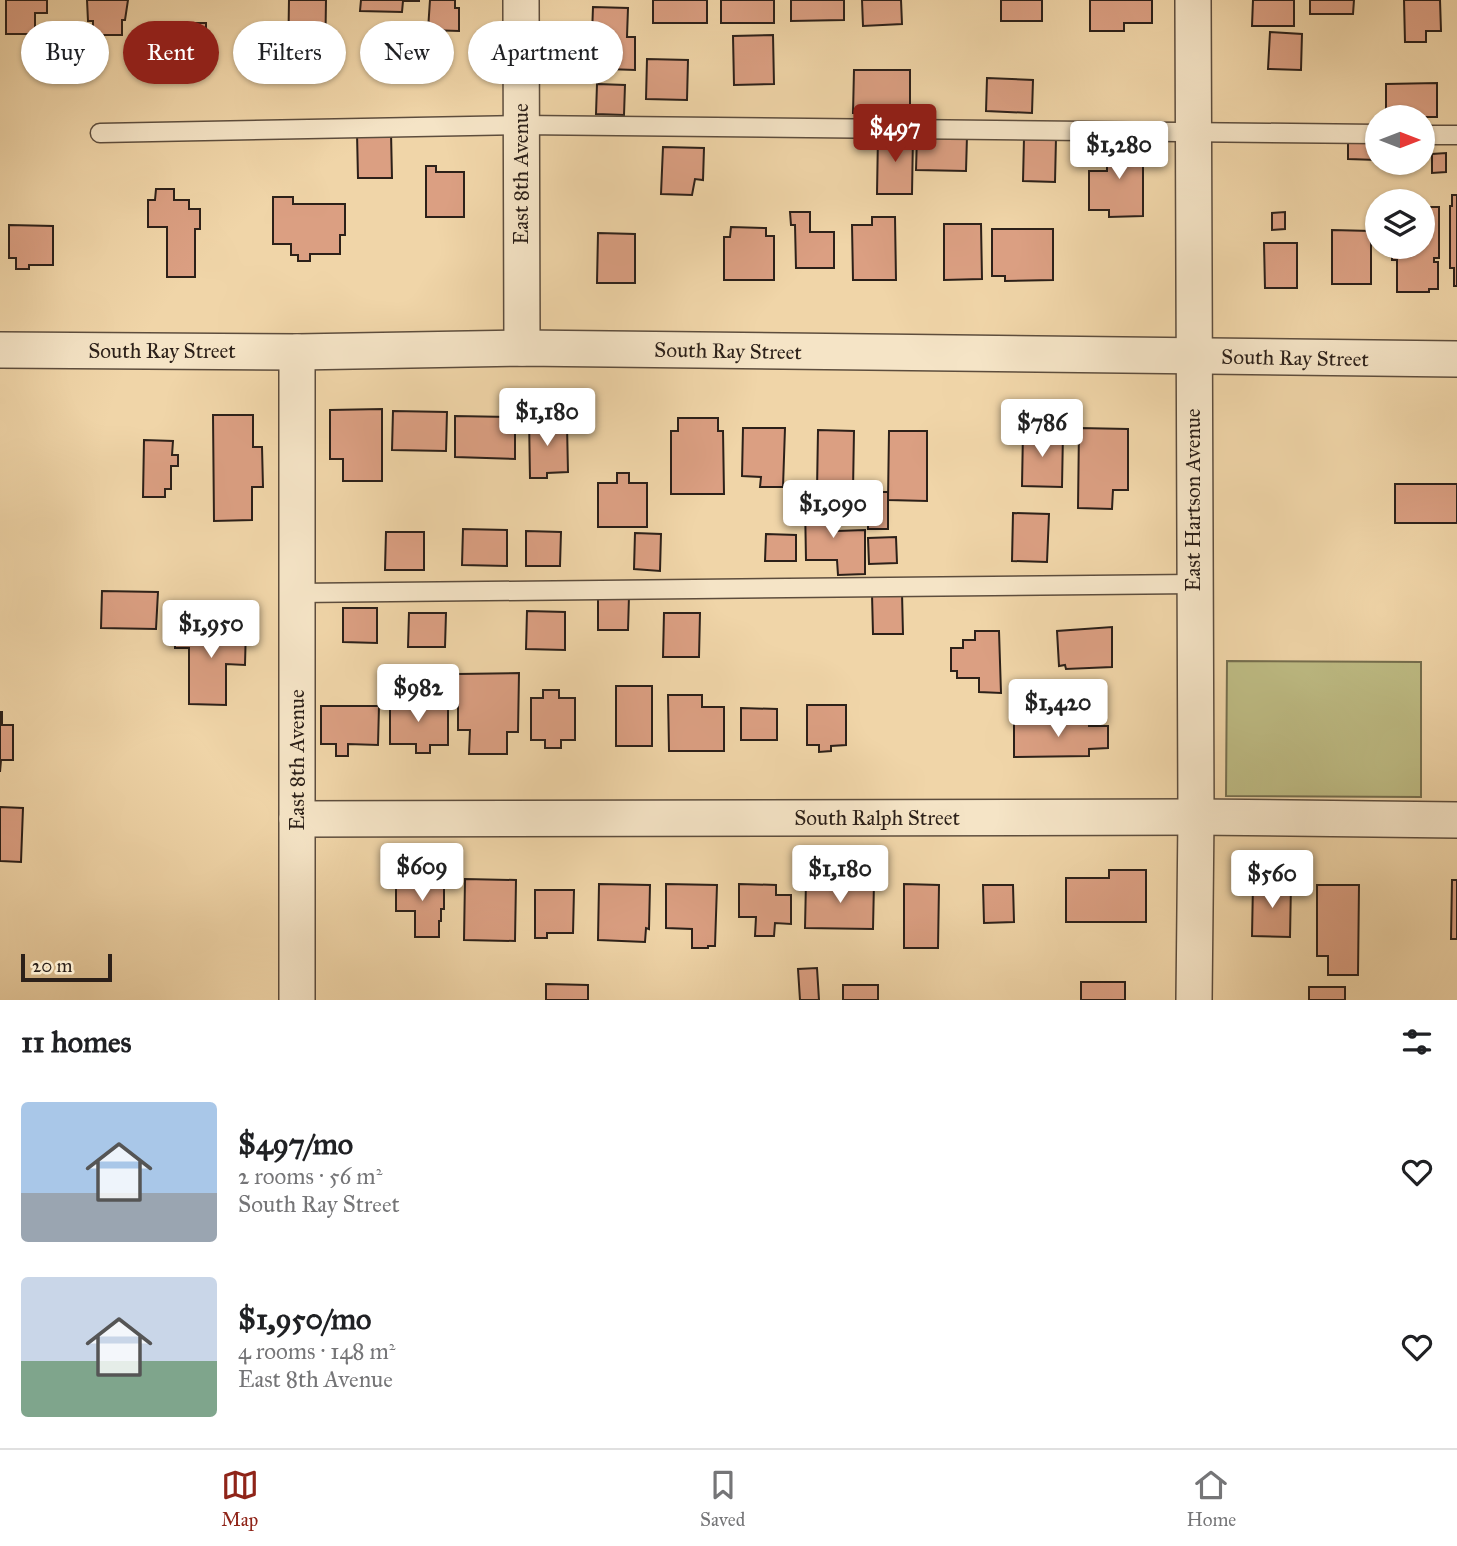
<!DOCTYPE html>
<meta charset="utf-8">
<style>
:root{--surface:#fff;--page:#f6f6f6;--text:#202124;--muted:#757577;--line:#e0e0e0;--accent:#8f2418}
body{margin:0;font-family:"IM FELL Great Primer",serif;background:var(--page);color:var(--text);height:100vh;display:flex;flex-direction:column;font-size:26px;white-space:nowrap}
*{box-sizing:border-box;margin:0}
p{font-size:23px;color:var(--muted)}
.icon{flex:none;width:38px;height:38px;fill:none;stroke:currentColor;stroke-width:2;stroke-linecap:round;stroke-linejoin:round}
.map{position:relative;height:1000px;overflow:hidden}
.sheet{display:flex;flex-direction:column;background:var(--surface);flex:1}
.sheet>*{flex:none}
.top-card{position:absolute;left:21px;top:21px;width:700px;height:63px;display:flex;gap:14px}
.needle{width:46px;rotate:90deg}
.controls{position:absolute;left:1365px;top:105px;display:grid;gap:14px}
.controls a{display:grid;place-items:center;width:70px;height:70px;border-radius:50%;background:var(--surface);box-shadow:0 2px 5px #0004;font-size:35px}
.scale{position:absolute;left:21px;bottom:18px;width:91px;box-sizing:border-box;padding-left:7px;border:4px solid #2c2019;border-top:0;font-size:19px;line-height:24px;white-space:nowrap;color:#2c2019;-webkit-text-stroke:5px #f5e4c6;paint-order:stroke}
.price{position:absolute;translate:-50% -60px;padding:0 16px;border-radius:7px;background:#fff;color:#222;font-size:23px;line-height:46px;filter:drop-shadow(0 2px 4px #0008)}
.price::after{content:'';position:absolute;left:50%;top:42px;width:21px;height:16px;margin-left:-10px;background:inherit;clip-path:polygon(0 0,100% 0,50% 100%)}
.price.current{background:var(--accent);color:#fff}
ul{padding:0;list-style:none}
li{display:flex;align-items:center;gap:21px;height:175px;padding:0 21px}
li span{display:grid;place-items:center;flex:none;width:196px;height:140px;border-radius:7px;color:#555}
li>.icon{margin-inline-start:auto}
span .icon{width:84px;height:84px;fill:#fffc;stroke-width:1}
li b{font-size:30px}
h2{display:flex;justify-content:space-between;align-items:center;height:84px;padding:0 21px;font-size:30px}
.tag{padding:0 24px;border-radius:32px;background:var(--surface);box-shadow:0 2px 5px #0004;font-size:24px;line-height:63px}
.tag.current{background:var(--accent);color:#fff}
.dock{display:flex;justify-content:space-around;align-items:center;height:98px;border-top:2px solid var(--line);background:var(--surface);font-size:19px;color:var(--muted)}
.dock a{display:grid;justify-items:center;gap:4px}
.dock .current{color:var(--accent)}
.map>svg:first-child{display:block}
</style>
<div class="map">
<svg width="1457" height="1000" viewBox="0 0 1457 1000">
<rect width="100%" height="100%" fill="#f0d5a8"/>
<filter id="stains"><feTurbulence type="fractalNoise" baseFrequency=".00286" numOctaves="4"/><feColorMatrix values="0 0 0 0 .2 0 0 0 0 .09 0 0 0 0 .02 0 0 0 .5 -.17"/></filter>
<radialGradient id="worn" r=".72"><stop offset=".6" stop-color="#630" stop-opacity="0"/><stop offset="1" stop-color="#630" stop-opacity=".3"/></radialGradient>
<!-- green -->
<path fill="#bebc84" stroke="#756e4e" stroke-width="2" d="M 1227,661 L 1421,662 L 1421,797 L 1226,796 Z"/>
<!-- building -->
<g fill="#db9f82" stroke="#2c2019" stroke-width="2">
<path d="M 6,0 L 47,0 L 47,13 L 35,13 L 35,34 L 6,34 Z"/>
<path d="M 87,0 L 128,0 L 125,20 L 122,20 L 122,35 L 93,35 L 93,21 L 88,21 Z"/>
<path d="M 289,0 L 326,0 L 325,65 L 288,64 Z"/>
<path d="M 361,0 L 419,0 L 419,1 L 403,1 L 402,12 L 360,11 Z"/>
<path d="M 430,0 L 455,0 L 455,8 L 459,8 L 459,31 L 428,30 Z"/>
<rect x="653" y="0" width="54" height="23"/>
<rect x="721" y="0" width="53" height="23"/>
<path d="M 791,0 L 844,0 L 844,20 L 791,21 Z"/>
<path d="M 862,0 L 901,0 L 902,24 L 863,26 Z"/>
<rect x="1001" y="0" width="41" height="21"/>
<path d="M 1090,0 L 1152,0 L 1152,23 L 1124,23 L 1124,31 L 1090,31 Z"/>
<path d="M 1253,0 L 1294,0 L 1294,26 L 1252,26 Z"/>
<path d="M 1310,0 L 1354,0 L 1353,14 L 1310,14 Z"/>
<path d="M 1404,0 L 1440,0 L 1441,31 L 1426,31 L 1426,42 L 1405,42 Z"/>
<path d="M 593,7 L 628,8 L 627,37 L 635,37 L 635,70 L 607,69 L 607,62 L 591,62 Z"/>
<path d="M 180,23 L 206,23 L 206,66 L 153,65 L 153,31 L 180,30 Z"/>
<path d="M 1270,32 L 1302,34 L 1301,70 L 1268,69 Z"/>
<path d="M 773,35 L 774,84 L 734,85 L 733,36 Z"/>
<path d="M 647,59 L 688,60 L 687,100 L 646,99 Z"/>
<path d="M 854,70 L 910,70 L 910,114 L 853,113 Z"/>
<path d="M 987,78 L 1033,80 L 1032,113 L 986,111 Z"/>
<path d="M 1437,83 L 1437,117 L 1386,117 L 1386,84 Z"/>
<path d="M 597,84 L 625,85 L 624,115 L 596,114 Z"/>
<path d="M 391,132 L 392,178 L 358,178 L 357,133 Z"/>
<path d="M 878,135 L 913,135 L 912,194 L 877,194 Z"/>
<path d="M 917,136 L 967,136 L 966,171 L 916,170 Z"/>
<path d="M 1024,138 L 1056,138 L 1055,182 L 1023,181 Z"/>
<path d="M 1348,138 L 1377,139 L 1377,160 L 1348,159 Z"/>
<path d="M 1107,142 L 1143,142 L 1143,216 L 1109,217 L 1109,210 L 1089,210 L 1089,171 L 1107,171 Z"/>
<path d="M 663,147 L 704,148 L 703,180 L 695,179 L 692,195 L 661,194 Z"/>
<path d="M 1446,153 L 1446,172 L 1432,173 L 1432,154 Z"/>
<path d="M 426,166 L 436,166 L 436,172 L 464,172 L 464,217 L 426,217 Z"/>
<path d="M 156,189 L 174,189 L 174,200 L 189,200 L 189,209 L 200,209 L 200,229 L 195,229 L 195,277 L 167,277 L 167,227 L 148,227 L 148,200 L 155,200 Z"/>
<path d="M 1452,195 L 1457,195 L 1457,286 L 1454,286 L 1454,268 L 1450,268 L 1450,206 L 1452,206 Z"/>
<path d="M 273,197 L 293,197 L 293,204 L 345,204 L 345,235 L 340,235 L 340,254 L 310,254 L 310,261 L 298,261 L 298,255 L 291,255 L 291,244 L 273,244 Z"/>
<path d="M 1423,207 L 1439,207 L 1439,258 L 1434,258 L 1434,262 L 1438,262 L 1438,289 L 1429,289 L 1429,292 L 1397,292 L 1397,260 L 1392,260 L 1392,247 L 1423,247 Z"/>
<path d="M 790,212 L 810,212 L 810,232 L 834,232 L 834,268 L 796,268 L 795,225 L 791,225 Z"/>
<path d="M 1285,212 L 1285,229 L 1272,230 L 1272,213 Z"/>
<path d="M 872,217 L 895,217 L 896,280 L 853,280 L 852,225 L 872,225 Z"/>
<path d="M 944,224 L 981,224 L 982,279 L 944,280 Z"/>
<path d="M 9,225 L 53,226 L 53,265 L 29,265 L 29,269 L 16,269 L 16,258 L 9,258 Z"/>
<path d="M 731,227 L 766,228 L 766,236 L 774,236 L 774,280 L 724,280 L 724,237 L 730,237 Z"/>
<path d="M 992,229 L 1053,229 L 1053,280 L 1005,281 L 1005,276 L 992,276 Z"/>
<path d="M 1332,230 L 1371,231 L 1371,284 L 1332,284 Z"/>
<path d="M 598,233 L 635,234 L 635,283 L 597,283 Z"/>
<path d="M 1264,243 L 1297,243 L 1297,288 L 1265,288 Z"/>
<path d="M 382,409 L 382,481 L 343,481 L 343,459 L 330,459 L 330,410 Z"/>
<path d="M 393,411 L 447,412 L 446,451 L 392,450 Z"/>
<path d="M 213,415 L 253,415 L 253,447 L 262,447 L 263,487 L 252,487 L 252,520 L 214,521 Z"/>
<path d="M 455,416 L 515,417 L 515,459 L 455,457 Z"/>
<path d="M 548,416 L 548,425 L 567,425 L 568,472 L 547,473 L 547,478 L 530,478 L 529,417 Z"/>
<path d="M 678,418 L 718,418 L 718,431 L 723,431 L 724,494 L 671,494 L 671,431 L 678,431 Z"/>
<path d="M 743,428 L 785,428 L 783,487 L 760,487 L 761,477 L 742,476 Z"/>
<path d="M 1079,428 L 1128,429 L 1128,490 L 1113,490 L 1112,509 L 1078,508 Z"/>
<path d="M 818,430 L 854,431 L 853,491 L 817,491 Z"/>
<path d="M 889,431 L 927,431 L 927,501 L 888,500 Z"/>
<path d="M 1023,431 L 1063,432 L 1062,487 L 1022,486 Z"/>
<path d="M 144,440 L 173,441 L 172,455 L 178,455 L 178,466 L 171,466 L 171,489 L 165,489 L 165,497 L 143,497 Z"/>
<path d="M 617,473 L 629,473 L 629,483 L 647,483 L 647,527 L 598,527 L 598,483 L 617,483 Z"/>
<rect x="1395" y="484" width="62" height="39"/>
<rect x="868" y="492" width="20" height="37"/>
<path d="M 837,502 L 837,531 L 865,530 L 865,574 L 838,575 L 837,560 L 806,560 L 805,503 Z"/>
<path d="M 1013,513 L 1049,514 L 1047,562 L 1012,561 Z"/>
<path d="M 463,529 L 507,530 L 507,566 L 462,565 Z"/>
<path d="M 526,531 L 561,532 L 560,566 L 526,566 Z"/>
<path d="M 386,532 L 424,532 L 424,570 L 385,570 Z"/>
<path d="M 635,533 L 661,534 L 660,571 L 634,569 Z"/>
<path d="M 766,534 L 796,535 L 796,561 L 765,561 Z"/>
<path d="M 896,537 L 897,563 L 869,564 L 868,538 Z"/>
<path d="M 102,591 L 158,592 L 156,629 L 101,628 Z"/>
<path d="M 902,593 L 903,634 L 873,634 L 872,594 Z"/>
<path d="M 598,596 L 629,596 L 628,630 L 598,630 Z"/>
<path d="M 343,608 L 377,608 L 377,643 L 343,642 Z"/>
<path d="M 527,611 L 565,612 L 565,650 L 526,649 Z"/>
<path d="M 409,613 L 446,613 L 445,647 L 408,647 Z"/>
<path d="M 664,613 L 700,613 L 699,657 L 663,657 Z"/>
<path d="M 189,626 L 246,626 L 245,665 L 226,664 L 226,705 L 189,704 L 189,648 L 175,648 L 175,630 L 189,630 Z"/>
<path d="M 1112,627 L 1112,667 L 1066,669 L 1065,665 L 1059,666 L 1057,631 Z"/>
<path d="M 975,631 L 999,631 L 1001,693 L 979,692 L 979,678 L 957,678 L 957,671 L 951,671 L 951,648 L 963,648 L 963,640 L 975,640 Z"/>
<path d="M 519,673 L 518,732 L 507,732 L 507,754 L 469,754 L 470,730 L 458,730 L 458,674 Z"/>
<rect x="616" y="686" width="36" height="60"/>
<path d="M 543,690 L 559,690 L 559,698 L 575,698 L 575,740 L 561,740 L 561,748 L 545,748 L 545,740 L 531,740 L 531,698 L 543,698 Z"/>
<path d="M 390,694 L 411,695 L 411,706 L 448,706 L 448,745 L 430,745 L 430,753 L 416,753 L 416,744 L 390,744 Z"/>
<path d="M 668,695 L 702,695 L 702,707 L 724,707 L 724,751 L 669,751 Z"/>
<path d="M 807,705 L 846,705 L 846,745 L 831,746 L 831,751 L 819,752 L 819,745 L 807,745 Z"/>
<path d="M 321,706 L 379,706 L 378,745 L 348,744 L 348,756 L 336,756 L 336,744 L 321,744 Z"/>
<path d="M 741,708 L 777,709 L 777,740 L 741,740 Z"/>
<path d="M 0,712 L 2,712 L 2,725 L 13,725 L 13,760 L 1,760 L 0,772 Z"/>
<path d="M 1089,721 L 1089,726 L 1108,726 L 1108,748 L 1089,749 L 1089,756 L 1014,757 L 1014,722 Z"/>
<path d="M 0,807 L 23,808 L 21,862 L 0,861 Z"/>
<path d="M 1109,870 L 1146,870 L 1146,922 L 1066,922 L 1066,878 L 1109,878 Z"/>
<path d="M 396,876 L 437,878 L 437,884 L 444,884 L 444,909 L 441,909 L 441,921 L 439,921 L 439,937 L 415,937 L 415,911 L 396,911 Z"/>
<path d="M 465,879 L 516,880 L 515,941 L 464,940 Z"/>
<path d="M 1452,880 L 1457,880 L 1457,939 L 1451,939 Z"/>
<path d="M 806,881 L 874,882 L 873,929 L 805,928 Z"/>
<path d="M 599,884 L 650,885 L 649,929 L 646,928 L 645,942 L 598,940 Z"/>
<path d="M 666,884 L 717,885 L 715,946 L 708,946 L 708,948 L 692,948 L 692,929 L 666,928 Z"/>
<path d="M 739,884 L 776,885 L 776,895 L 791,895 L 791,924 L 775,923 L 774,936 L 755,936 L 756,917 L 739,917 Z"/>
<path d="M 904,884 L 939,885 L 938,948 L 904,948 Z"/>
<path d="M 1253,884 L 1291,884 L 1290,937 L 1252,936 Z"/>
<path d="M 983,885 L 1013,885 L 1014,922 L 984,923 Z"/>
<path d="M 1317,885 L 1359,885 L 1358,975 L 1328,975 L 1328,956 L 1317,956 Z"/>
<path d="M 535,890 L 574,890 L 573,933 L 547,933 L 547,938 L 535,938 Z"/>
<path d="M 817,968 L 819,1000 L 800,1000 L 798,969 Z"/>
<rect x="1081" y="982" width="44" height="18"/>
<path d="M 546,984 L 588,985 L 588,1000 L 546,1000 Z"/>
<rect x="843" y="985" width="35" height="15"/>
<rect x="1309" y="987" width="36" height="13"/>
</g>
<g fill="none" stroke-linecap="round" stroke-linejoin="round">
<!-- service casing -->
<g stroke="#5d4d3d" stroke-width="21">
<g id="service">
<path d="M 100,133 L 521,125 L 1377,134"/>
<path d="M 1423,135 L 1457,135"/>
<path d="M 297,593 L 1194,584"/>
</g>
</g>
<!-- minor casing -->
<g stroke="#5d4d3d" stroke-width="38">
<g id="minor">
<path d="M 521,0 L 522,348"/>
<path d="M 1193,0 L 1196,817 L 1194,1000"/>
<path d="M 0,350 L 297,352 L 522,348 L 1457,359"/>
<path d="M 297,352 L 297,1000"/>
<path d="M 297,819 L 1196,817 L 1457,820"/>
</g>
</g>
<!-- service -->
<use href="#service" stroke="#f5e4c6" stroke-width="18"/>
<!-- minor -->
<use href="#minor" stroke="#f5e4c6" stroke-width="35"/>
</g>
<g text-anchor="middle" stroke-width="5" stroke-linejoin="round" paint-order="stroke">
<!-- street labels -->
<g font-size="21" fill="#2c2019" stroke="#f5e4c6">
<text transform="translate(521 174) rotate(-90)" y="7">East 8th Avenue</text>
<text x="162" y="358">South Ray Street</text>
<text transform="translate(728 351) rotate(1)" y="7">South Ray Street</text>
<text transform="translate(1295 358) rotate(1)" y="7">South Ray Street</text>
<text transform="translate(1193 500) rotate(-90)" y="7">East Hartson Avenue</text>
<text transform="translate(297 760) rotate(-90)" y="7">East 8th Avenue</text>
<text x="877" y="825">South Ralph Street</text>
</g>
</g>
<rect width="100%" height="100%" filter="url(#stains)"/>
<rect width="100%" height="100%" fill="url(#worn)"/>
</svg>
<div class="controls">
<a><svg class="needle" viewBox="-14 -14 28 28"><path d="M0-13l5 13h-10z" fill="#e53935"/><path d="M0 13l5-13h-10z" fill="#757577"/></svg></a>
<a><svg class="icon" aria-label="layers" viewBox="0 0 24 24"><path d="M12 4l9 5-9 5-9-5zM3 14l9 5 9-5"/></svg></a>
</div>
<div class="scale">20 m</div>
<b class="price current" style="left:895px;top:164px">$497</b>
<b class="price" style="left:1119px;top:181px">$1,280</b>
<b class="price" style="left:547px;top:448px">$1,180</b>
<b class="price" style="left:1042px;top:459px">$786</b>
<b class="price" style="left:833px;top:540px">$1,090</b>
<b class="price" style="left:211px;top:660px">$1,950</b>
<b class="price" style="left:418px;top:724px">$982</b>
<b class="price" style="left:1058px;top:739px">$1,420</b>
<b class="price" style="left:422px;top:903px">$609</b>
<b class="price" style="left:840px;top:905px">$1,180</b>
<b class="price" style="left:1272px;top:910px">$560</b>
<div class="top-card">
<a class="tag">Buy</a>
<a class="tag current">Rent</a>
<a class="tag">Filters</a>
<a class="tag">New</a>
<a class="tag">Apartment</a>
</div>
</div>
<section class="sheet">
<h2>11 homes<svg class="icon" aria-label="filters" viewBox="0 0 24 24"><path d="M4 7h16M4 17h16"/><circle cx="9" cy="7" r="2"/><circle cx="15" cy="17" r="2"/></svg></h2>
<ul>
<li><span style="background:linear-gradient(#a9c7e8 65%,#9aa5b1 0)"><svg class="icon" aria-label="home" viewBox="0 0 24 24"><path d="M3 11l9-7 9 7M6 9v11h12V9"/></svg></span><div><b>$497/mo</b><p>2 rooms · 56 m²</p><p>South Ray Street</p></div><svg class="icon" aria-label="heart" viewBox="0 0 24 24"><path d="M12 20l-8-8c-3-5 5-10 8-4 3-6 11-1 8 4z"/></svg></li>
<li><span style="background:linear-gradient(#c9d6e8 60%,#7fa58c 0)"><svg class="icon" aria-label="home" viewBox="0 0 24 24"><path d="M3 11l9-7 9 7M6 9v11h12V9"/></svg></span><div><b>$1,950/mo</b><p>4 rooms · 148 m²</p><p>East 8th Avenue</p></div><svg class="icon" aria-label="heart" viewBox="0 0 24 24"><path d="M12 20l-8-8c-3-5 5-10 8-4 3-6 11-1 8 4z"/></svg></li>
</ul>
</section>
<nav class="dock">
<a class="current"><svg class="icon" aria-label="map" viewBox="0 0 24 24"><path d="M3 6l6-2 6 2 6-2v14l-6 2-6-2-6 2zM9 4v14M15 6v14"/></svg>Map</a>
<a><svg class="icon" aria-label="saved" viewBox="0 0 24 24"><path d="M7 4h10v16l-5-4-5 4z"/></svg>Saved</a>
<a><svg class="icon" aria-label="home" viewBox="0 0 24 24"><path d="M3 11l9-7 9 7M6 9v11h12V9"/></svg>Home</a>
</nav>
